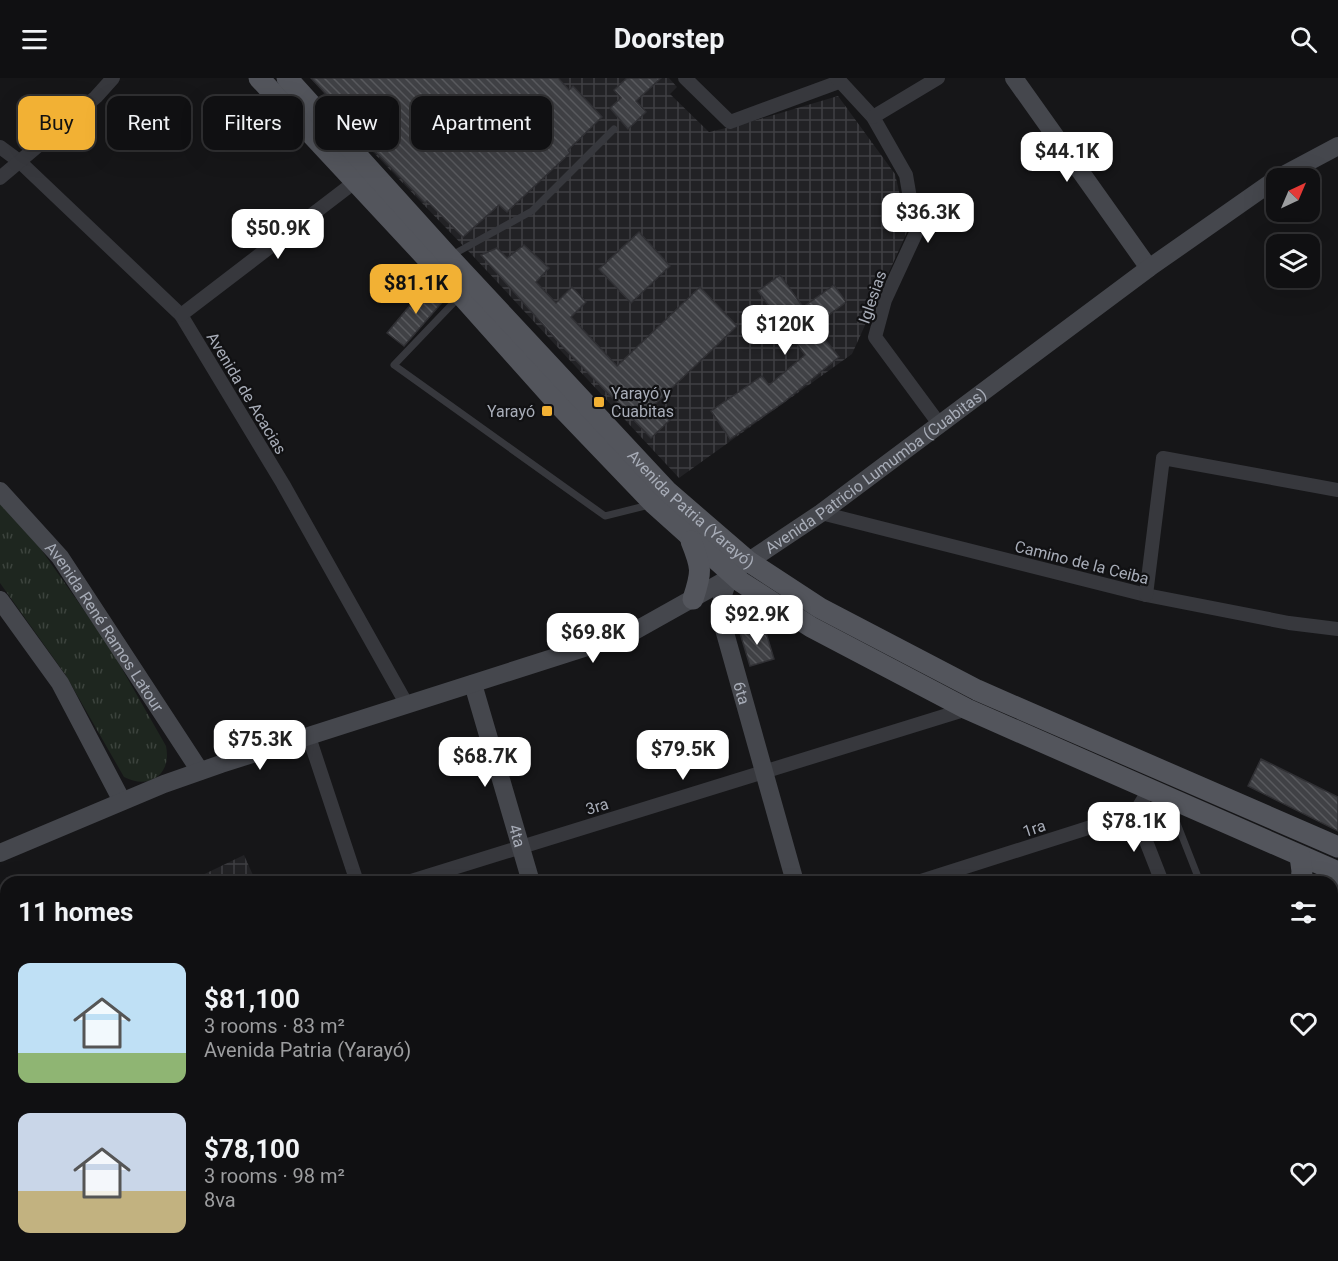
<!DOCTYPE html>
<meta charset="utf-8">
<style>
:root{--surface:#101012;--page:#19191b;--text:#f1f3f6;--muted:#9c9d9f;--line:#303032;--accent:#f2b134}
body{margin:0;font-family:Roboto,sans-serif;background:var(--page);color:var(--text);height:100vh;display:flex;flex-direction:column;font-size:22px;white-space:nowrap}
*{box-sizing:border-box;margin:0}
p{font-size:20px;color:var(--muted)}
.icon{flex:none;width:33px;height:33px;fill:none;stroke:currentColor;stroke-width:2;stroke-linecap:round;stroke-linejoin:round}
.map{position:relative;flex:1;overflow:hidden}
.side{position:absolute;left:0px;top:798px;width:1338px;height:386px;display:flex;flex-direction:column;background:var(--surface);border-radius:18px 18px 0 0;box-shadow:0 6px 24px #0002,0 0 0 2px var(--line)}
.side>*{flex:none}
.guide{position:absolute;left:18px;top:18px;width:600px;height:54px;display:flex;gap:12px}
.needle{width:39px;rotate:44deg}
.tools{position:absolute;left:1266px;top:90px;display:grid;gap:12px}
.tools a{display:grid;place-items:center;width:54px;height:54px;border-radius:12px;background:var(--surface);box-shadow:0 6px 24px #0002,0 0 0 2px var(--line);font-size:30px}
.price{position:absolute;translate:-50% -51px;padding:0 14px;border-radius:12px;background:#fff;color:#222;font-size:20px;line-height:39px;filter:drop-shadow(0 2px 3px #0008)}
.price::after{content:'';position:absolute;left:50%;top:36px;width:18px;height:14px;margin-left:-9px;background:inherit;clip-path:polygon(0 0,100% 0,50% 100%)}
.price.selected{background:var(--accent);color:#111}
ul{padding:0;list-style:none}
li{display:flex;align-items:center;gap:18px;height:150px;padding:0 18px}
li span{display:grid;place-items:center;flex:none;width:168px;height:120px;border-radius:12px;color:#555}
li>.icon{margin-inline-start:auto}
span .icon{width:72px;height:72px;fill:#fffc;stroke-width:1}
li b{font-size:26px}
h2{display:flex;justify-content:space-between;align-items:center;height:72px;padding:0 18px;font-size:26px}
.pill{padding:0 21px;border-radius:12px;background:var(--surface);box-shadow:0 6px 24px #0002,0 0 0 2px var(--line);font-size:21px;line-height:54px}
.pill.selected{background:var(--accent);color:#111}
header{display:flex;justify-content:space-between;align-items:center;height:78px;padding:0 18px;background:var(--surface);font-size:27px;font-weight:700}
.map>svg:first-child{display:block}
</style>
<header><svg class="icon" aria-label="menu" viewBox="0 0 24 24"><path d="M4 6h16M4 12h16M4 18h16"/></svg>Doorstep<svg class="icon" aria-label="search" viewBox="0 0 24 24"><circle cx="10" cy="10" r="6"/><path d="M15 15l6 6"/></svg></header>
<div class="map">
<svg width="1338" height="1183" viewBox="0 0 1338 1183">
<defs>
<pattern id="industrial-grid" width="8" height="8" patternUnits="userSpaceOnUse" patternTransform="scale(1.5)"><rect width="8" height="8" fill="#222225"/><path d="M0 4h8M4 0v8" fill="none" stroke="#3f3f43"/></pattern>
<pattern id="grass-tufts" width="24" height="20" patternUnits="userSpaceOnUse" patternTransform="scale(1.5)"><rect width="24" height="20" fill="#1e261f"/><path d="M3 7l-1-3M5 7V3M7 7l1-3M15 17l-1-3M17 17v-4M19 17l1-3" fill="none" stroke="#3c433d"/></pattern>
<pattern id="building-back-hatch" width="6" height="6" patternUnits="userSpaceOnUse" patternTransform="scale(1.5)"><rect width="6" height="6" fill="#404145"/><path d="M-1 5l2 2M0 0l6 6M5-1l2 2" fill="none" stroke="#595a5e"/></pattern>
</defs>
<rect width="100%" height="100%" fill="#161618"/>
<!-- built -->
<g fill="#222225">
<path d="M 1338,946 L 1338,1085 L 1332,1085 L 1332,947 Z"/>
<path d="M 1332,1117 L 1338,1117 L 1338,1183 L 1247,1183 L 1247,1178 L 1332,1178 Z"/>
<path d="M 541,1178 L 612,1178 L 612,1183 L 528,1183 Z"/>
<rect x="650" y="1178" width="267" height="5"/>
</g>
<!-- industrial -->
<g fill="url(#industrial-grid)">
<path d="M 340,0 L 669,0 L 677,9 L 670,16 L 709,54 L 743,46 L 838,18 L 895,96 L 908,152 L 852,276 L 679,400 L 473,178 L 320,19 Z"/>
<path d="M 244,777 L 256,804 L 188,804 Z"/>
<path d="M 6,1002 L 6,1178 L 405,1178 L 391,1183 L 0,1183 L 0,1004 Z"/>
</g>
<!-- grass -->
<g fill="url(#grass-tufts)">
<path d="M 0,425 L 38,467 L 109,568 L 166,668 C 172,697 149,712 124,699 L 65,596 L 0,505 Z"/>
<path d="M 1332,1117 L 1338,1117 L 1338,1164 L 1332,1168 Z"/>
<rect x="871" y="1178" width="46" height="5"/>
<path d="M 1247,1178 L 1318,1178 L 1310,1183 L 1247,1183 Z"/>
</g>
<!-- building -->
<g fill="url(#building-back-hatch)" stroke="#303034" stroke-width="1.5">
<path d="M 311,0 L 558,0 L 569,12 L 573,8 L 602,39 L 568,72 L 570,75 L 507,134 L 499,127 L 463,159 L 427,123 L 425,125 L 363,61 L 366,59 Z"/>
<path d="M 627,0 L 661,0 L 636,23 L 646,34 L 628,51 L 610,30 L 621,20 L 614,12 Z"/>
<path d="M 639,154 L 670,188 L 631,225 L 599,191 Z"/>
<path d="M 524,167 L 549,190 L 536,204 L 556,225 L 572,209 L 586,224 L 571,239 L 617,288 L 700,209 L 737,248 L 655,326 L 670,342 L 651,360 L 563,269 L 481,177 L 497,170 L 507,180 Z"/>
<path d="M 780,197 L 803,229 L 834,207 L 846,224 L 821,243 L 829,254 L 823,259 L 839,279 L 784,324 L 730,361 L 711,333 L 762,298 L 769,307 L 805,277 L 758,213 Z"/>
<path d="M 427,207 L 446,220 L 404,268 L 387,255 Z"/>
<path d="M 764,548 L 774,581 L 750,588 L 740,555 Z"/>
<path d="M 1261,681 L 1338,719 L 1338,753 L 1248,708 Z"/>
</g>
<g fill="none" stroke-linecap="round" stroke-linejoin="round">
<!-- lane -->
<g stroke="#37383d" stroke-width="7">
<path d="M 452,177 L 532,133 L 614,51"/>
<path d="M 460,218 L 394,287 L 605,438 L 649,427"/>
<path d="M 1169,725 L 1200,804"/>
</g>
<!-- street -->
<g stroke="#37383d" stroke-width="14">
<path d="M 685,0 L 730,44 L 839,4"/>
<path d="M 837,0 L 873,39 L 906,97 L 916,155 L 885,222 L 875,259 L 940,347"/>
<path d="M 873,39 L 938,0"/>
<path d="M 0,69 L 19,83 L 181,237 L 283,406 L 406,625"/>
<path d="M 0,100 L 96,19 L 113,0"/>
<path d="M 181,237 L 356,103"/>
<path d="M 821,435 L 1146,517 L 1289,545 L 1338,551"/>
<path d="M 1146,517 L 1163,380 L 1338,412"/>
<path d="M 309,659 L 357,804"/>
<path d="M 1135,735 L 1162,804"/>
<path d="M 408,804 L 967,631"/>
<path d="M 918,804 L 1135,735 L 1149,712"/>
<path d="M 0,958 L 6,956"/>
<path d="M 1332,1102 L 1338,1101"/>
<path d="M 942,1178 L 942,1183"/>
<path d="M 1231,1183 L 1231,1178"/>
</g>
<!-- secondary -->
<g stroke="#45474d" stroke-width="18">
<path d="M 1014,0 L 1149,190"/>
<path d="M 1278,100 L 1338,68"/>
<path id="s1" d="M 0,413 L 60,479 L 200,693"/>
<path id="s2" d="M 730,496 L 722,520 L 722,544 L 795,804"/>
<path d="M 0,522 L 60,605 L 122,723"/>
<path id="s3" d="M 473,606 L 531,804"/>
<path id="s4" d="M 0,775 L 164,706 L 221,686 L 631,555 L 722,504 L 731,495 L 821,435 L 1149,190 L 1276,101"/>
<path d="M 627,1178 L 627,1183"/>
</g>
<!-- primary -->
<g stroke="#53555c" stroke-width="21">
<path d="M 259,0 L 461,217 L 561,329 L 654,426 L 741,504 L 811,549 L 967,631 L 1338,794"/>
<path id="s5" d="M 287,0 L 449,179 L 667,413 L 748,483 L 820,530 L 977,612 L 1338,769"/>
<path d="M 691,463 C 702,490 702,494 693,521"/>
<path d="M 1300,778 L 1302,793 L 1301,804"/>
<path d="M 1332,812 L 1338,809"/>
<path d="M 1332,833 L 1338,830"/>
<path d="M 419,1183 L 433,1178"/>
<path d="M 480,1183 L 494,1178"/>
</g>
</g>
<!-- markers -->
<g fill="#f2b134" stroke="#111113" stroke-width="2">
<rect x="593" y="318" width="12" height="12" rx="3"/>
<rect x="541" y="327" width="12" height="12" rx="3"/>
</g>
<g text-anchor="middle" stroke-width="4.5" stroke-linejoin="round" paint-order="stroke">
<!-- street labels -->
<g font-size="16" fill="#a8adb8" stroke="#111113">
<text transform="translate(872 219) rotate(-71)" y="6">Iglesias</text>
<text transform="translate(247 315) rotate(59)" y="6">Avenida de Acacias</text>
<text dy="6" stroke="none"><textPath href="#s4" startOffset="963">Avenida Patricio Lumumba (Cuabitas)</textPath></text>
<text dy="6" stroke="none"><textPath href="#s5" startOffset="591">Avenida Patria (Yarayó)</textPath></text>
<text transform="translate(1082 484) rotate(14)" y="6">Camino de la Ceiba</text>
<text dy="6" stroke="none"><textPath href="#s1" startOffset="172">Avenida René Ramos Latour</textPath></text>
<text dy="6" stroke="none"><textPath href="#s2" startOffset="123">6ta</textPath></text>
<text transform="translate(597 728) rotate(-17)" y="6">3ra</text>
<text transform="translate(1034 750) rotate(-18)" y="6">1ra</text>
<text dy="6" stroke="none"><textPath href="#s3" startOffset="158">4ta</textPath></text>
</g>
<!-- poi labels -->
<g font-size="16" fill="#a8adb8" stroke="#111113" text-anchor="start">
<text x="611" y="321">Yarayó y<tspan x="611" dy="18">Cuabitas</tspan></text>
<text x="535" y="339" text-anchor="end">Yarayó</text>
</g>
</g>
</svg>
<div class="tools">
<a><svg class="needle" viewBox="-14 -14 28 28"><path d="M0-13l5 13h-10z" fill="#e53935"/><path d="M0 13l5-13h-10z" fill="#9c9d9f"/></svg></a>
<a><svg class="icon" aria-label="layers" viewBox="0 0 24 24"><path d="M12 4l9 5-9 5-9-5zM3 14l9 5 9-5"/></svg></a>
</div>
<b class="price" style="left:1067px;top:105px">$44.1K</b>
<b class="price" style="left:928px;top:166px">$36.3K</b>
<b class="price" style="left:278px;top:182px">$50.9K</b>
<b class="price selected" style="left:416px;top:237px">$81.1K</b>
<b class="price" style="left:785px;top:278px">$120K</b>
<b class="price" style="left:757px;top:568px">$92.9K</b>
<b class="price" style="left:593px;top:586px">$69.8K</b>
<b class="price" style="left:260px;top:693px">$75.3K</b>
<b class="price" style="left:683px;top:703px">$79.5K</b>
<b class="price" style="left:485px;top:710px">$68.7K</b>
<b class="price" style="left:1134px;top:775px">$78.1K</b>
<div class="guide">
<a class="pill selected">Buy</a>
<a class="pill">Rent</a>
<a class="pill">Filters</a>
<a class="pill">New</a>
<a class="pill">Apartment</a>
</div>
<section class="side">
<h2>11 homes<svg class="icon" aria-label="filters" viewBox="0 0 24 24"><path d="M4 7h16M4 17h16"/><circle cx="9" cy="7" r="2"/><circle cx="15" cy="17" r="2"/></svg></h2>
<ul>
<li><span style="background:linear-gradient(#bfe0f5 75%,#8fb573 0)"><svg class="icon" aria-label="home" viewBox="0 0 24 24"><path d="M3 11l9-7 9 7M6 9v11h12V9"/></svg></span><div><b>$81,100</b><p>3 rooms · 83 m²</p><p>Avenida Patria (Yarayó)</p></div><svg class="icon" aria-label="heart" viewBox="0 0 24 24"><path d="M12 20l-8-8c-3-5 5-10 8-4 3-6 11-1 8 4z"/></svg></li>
<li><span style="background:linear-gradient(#c9d6e8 65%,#c2b280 0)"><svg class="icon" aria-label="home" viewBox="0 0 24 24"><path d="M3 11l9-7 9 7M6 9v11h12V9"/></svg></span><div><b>$78,100</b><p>3 rooms · 98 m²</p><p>8va</p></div><svg class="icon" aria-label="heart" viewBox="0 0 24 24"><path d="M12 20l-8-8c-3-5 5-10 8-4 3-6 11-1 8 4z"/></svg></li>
</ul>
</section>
</div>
